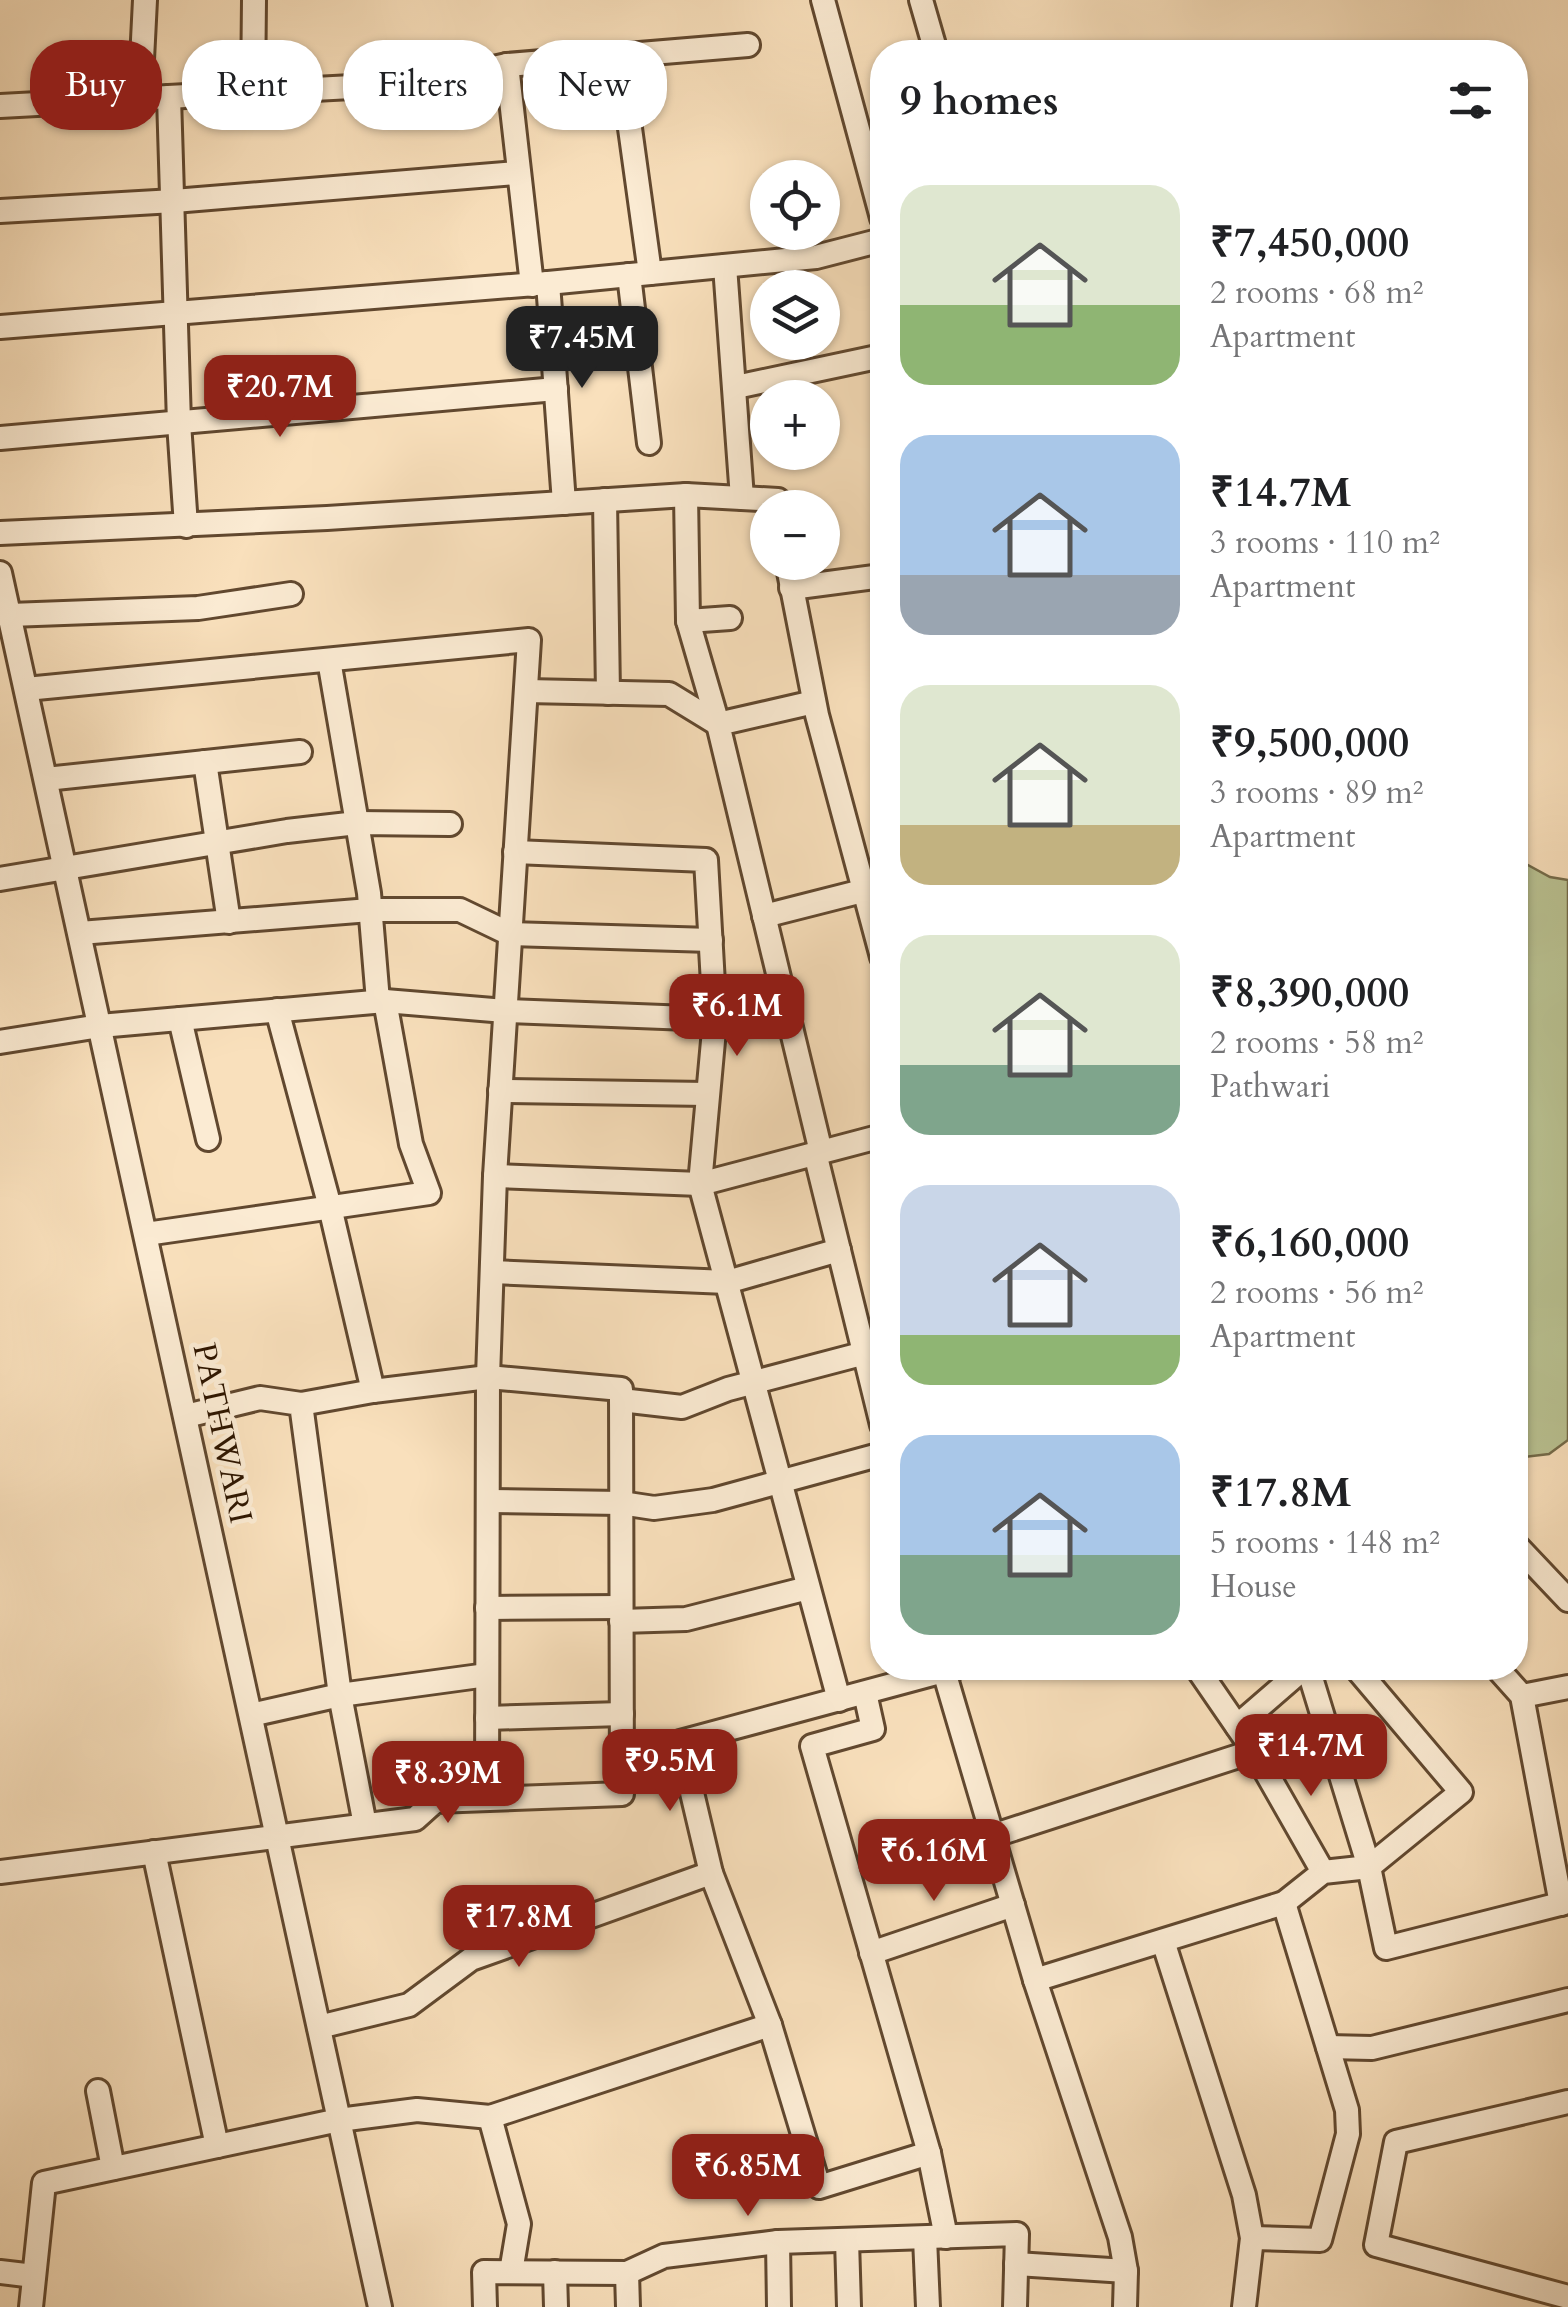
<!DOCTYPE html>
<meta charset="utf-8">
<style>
:root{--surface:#fff;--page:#f6f6f6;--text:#202124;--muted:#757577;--accent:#8f2418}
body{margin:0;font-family:Cardo,serif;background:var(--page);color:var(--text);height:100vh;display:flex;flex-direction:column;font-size:38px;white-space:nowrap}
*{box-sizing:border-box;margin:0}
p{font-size:32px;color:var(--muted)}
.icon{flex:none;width:55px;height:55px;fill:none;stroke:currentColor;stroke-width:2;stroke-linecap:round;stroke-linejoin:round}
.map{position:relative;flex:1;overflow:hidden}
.side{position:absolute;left:870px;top:40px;width:658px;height:1640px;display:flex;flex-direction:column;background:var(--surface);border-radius:40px;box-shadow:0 2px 8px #0004}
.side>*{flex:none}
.banner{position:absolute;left:30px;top:40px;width:690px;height:90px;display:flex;gap:20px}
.buttons{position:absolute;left:750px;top:160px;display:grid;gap:20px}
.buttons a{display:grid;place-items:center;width:90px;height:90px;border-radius:50%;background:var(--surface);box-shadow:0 2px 8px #0004;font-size:50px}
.price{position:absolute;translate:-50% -85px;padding:0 22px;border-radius:20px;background:var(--accent);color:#fff;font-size:32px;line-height:65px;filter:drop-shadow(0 2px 5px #0008)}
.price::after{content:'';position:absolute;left:50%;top:60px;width:30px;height:22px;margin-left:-15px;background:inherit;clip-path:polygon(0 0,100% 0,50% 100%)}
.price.current{background:#222;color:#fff}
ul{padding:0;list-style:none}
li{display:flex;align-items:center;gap:30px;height:250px;padding:0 30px}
li span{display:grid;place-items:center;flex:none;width:280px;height:200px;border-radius:30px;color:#555}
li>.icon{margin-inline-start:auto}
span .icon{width:120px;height:120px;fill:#fffc;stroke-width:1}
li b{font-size:42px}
h2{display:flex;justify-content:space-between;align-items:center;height:120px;padding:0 30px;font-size:42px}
.tag{padding:0 35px;border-radius:40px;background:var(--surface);box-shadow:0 2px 8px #0004;font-size:35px;line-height:90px}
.tag.current{background:var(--accent);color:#fff}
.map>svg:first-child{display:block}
</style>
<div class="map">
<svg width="1568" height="2307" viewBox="0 0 1568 2307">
<rect width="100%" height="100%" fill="#f9e0bc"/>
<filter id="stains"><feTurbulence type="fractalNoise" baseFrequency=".002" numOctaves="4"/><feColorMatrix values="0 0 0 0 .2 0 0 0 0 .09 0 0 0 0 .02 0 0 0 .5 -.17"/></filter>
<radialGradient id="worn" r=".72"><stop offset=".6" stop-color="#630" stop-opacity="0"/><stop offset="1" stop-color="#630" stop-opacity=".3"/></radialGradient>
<!-- green -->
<path fill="#bac393" stroke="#746c4a" stroke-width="2.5" d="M 1515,858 L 1550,877 L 1568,880 L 1568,1440 L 1549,1454 L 1523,1457 L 1515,1448 Z"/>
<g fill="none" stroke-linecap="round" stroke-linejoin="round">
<!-- minor casing -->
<g stroke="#61482f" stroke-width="28">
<g id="minor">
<path d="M 823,0 L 882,218"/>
<path d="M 921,0 L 936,52"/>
<path d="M 620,56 L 650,273"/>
<path d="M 507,65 L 532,285"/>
<path d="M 253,93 L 254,0"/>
<path d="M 169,97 L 179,423 L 186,526"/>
<path d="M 140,99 L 145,0"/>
<path d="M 0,106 L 426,83 L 507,65 L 748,45"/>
<path d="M 0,211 L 174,201 L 517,173"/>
<path d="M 725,266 L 742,498"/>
<path d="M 629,275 L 649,443"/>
<path d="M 548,283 L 564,503"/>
<path d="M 0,327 L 548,283 L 816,257 L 882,240"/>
<path d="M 736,387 L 882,356"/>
<path d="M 0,438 L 556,389"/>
<path d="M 686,495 L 688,621 L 730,618"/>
<path d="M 605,500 L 608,693"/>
<path d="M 0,533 L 327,518 L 686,495 L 778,500 L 779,508"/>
<path d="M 787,562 L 817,715 L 882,957"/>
<path d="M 0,573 L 380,2307"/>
<path d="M 791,588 L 882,576"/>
<path d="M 10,615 L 198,608 L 291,594"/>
<path d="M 688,621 L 718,724"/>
<path d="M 329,660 L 369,893 L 378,1001"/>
<path d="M 26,689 L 529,640 L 495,1176 L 488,1377 L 487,1799"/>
<path d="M 526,691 L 669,694 L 718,724"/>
<path d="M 814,702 L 718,724 L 821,1152"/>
<path d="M 205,762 L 229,922"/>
<path d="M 46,779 L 300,752"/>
<path d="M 515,852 L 706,860 L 715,1019 L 700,1184 L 839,1700"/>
<path d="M 0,879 L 287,831 L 357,823 L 450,824"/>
<path d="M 764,916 L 882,886"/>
<path d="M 80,933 L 370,910 L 460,910 L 510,934 L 711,940"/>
<path d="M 277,1010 L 330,1207 L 373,1391"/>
<path d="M 180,1019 L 208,1139"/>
<path d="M 0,1042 L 100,1026 L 385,1001 L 505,1011 L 715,1019"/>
<path d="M 500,1091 L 707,1094"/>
<path d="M 815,1153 L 882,1425"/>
<path d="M 495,1176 L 700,1184 L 882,1136"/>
<path d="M 146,1234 L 429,1193 L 411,1144 L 385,1001"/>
<path d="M 492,1272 L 727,1282 L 839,1250"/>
<path d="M 621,1400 L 682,1407 L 728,1389 L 865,1353"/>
<path d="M 186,1416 L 260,1398 L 301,1404 L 340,1695 L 365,1825"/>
<path d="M 488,1501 L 621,1503 L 654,1508 L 713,1500 L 882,1454"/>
<path d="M 1515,1544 L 1568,1600"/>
<path d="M 487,1608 L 621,1607"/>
<path d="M 621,1621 L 686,1619 L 808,1588"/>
<path d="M 943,1668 L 1035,1980 L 1120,2237 L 1126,2271 L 1125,2307"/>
<path d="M 1197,1668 L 1254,1751 L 1323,1872"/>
<path d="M 1308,1668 L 1369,1867 L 1386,1948 L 1568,1902"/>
<path d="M 1497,1668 L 1522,1696 L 1561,1904"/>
<path d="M 865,1693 L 873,1729 L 812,1746 L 929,2153 L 946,2237"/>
<path d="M 1522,1696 L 1568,1687"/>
<path d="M 251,1715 L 340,1695 L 487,1675"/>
<path d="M 487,1718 L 622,1714"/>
<path d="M 1237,1726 L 1304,1668"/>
<path d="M 992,1836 L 1254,1751"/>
<path d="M 154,1852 L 217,2146"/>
<path d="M 0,1872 L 415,1819 L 435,1801 L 622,1794 L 621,1389 L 488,1377 L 373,1391 L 301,1404"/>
<path d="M 1163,1941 L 1244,2195 L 1252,2238 L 1244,2307"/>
<path d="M 871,1953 L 1013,1905"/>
<path d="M 1035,1980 L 1284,1903 L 1323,1872 L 1369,1867 L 1461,1792 L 1356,1668"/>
<path d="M 319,2027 L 409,2005 L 471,1959 L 711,1873"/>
<path d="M 1328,2047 L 1372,2048 L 1568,2000"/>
<path d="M 98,2091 L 113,2168"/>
<path d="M 1568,2102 L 1396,2142 L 1376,2245 L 1568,2297"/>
<path d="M 490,2117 L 519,2224 L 511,2272"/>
<path d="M 929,2153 L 819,2187 L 770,2025 L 711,1873 L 680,1742 L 955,1668"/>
<path d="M 925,2238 L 928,2307"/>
<path d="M 1252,2238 L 1320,2240 L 1348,2134 L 1347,2110 L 1284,1903"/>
<path d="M 847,2240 L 849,2307"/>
<path d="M 778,2242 L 779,2307"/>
<path d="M 1016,2264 L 1126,2271"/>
<path d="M 0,2272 L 34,2276"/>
<path d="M 555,2272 L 556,2307"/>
<path d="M 627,2273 L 628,2307"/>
<path d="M 31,2307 L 44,2183 L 339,2120 L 417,2110 L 490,2117 L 770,2025"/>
<path d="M 485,2307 L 484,2272 L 627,2273 L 664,2256 L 778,2242 L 1017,2234 L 1015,2307"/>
</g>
</g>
<!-- minor -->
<use href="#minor" stroke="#fbebd3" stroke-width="22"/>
</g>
<g text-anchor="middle" stroke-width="9" stroke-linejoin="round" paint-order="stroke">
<!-- street labels -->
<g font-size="32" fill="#2e1600" stroke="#fbebd3">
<text transform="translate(223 1433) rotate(78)" y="11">PATHWARI</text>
</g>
</g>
<rect width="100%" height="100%" filter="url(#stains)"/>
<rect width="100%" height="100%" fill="url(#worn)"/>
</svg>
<div class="buttons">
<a><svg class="icon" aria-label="locate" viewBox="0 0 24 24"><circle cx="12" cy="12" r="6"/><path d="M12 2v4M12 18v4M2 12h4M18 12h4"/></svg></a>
<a><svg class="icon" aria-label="layers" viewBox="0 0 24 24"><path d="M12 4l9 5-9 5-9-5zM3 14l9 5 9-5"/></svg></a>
<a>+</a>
<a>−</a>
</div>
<b class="price current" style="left:582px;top:391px">₹7.45M</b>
<b class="price" style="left:280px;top:440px">₹20.7M</b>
<b class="price" style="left:737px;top:1059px">₹6.1M</b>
<b class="price" style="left:1311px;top:1799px">₹14.7M</b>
<b class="price" style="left:670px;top:1814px">₹9.5M</b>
<b class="price" style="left:448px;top:1826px">₹8.39M</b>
<b class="price" style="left:934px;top:1904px">₹6.16M</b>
<b class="price" style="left:519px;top:1970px">₹17.8M</b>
<b class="price" style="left:748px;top:2219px">₹6.85M</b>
<div class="banner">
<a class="tag current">Buy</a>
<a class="tag">Rent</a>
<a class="tag">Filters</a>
<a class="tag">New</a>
</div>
<section class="side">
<h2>9 homes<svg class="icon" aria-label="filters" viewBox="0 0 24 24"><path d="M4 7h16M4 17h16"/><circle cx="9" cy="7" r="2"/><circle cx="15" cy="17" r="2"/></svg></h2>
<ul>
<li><span style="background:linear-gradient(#dfe7d0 60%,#8fb573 0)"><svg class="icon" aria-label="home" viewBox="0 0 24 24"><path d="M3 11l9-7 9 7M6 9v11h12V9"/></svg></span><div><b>₹7,450,000</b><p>2 rooms · 68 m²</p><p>Apartment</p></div></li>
<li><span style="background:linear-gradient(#a9c7e8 70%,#9aa5b1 0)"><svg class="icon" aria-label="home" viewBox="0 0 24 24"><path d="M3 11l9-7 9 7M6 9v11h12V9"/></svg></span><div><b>₹14.7M</b><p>3 rooms · 110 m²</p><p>Apartment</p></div></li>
<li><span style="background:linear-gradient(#dfe7d0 70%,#c2b280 0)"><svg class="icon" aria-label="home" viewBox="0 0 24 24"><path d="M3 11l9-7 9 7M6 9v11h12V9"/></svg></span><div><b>₹9,500,000</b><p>3 rooms · 89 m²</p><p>Apartment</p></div></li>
<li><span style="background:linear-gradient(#dfe7d0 65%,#7fa58c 0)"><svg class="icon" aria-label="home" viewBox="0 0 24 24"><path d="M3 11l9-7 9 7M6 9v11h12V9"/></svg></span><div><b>₹8,390,000</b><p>2 rooms · 58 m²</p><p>Pathwari</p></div></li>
<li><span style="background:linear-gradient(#c9d6e8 75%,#8fb573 0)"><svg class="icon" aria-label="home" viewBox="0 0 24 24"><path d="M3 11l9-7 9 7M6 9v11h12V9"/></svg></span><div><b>₹6,160,000</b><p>2 rooms · 56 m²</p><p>Apartment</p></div></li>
<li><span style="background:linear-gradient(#a9c7e8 60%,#7fa58c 0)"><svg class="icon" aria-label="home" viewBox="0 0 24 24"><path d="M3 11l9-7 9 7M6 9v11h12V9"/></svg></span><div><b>₹17.8M</b><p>5 rooms · 148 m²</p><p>House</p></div></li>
</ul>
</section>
</div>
